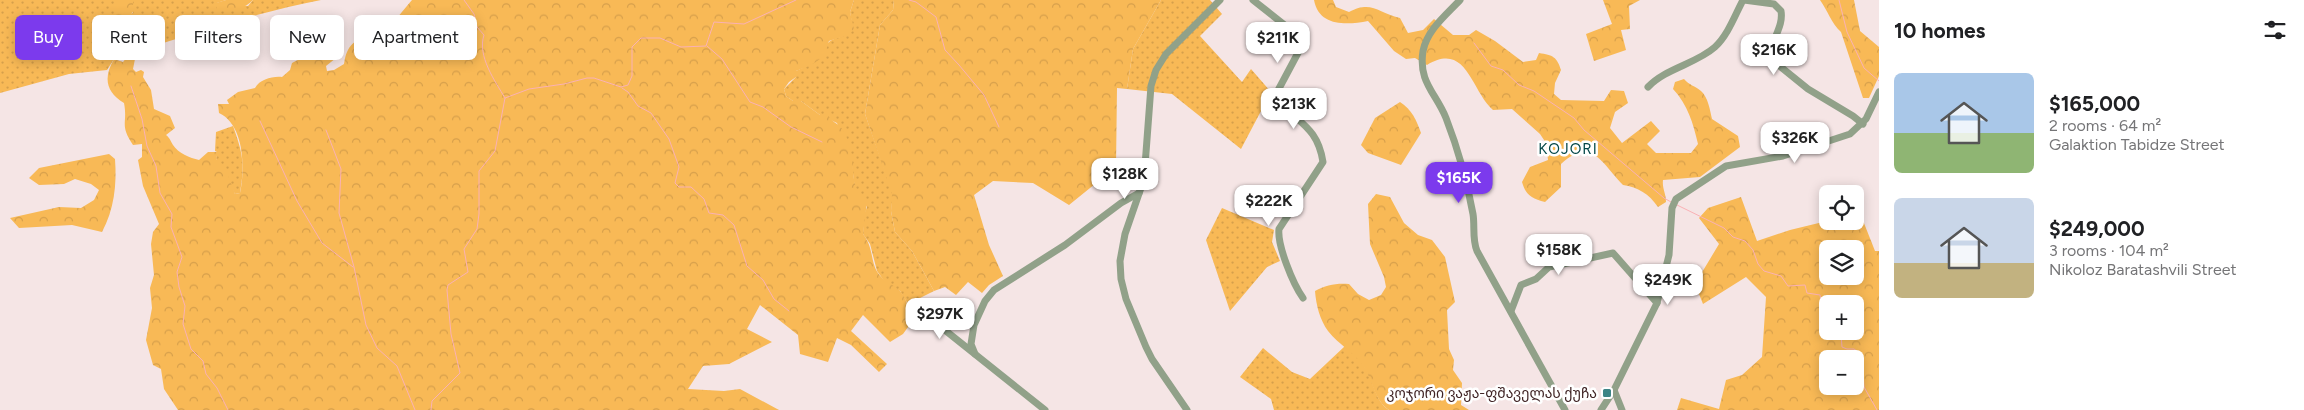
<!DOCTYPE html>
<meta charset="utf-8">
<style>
:root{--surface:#fff;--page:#f6f6f6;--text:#202124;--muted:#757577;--accent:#7c3aed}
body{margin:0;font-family:Figtree,"Noto Sans Georgian",sans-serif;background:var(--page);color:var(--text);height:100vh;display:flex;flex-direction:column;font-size:19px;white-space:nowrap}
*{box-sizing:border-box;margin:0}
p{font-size:16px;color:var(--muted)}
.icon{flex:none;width:28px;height:28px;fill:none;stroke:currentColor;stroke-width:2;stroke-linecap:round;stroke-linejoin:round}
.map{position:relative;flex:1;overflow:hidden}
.sheet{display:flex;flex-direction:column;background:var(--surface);width:425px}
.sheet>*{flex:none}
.top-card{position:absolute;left:15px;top:15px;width:475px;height:45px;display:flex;gap:10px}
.tools{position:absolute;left:1819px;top:185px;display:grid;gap:10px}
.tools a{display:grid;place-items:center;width:45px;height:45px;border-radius:8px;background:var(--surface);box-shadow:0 2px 12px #0003;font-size:25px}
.price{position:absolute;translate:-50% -42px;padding:0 11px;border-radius:10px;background:#fff;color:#222;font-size:16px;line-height:32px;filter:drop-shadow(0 1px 2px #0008)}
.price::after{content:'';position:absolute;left:50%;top:30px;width:15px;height:11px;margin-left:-8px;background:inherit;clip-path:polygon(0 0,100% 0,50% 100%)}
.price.active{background:var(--accent);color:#fff}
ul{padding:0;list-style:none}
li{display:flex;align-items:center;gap:15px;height:125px;padding:0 15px}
li span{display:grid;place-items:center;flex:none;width:140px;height:100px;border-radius:8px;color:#555}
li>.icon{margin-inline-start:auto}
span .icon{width:60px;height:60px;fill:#fffc;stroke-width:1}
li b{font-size:21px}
h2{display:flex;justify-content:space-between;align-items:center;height:60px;padding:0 15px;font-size:21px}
.pill{padding:0 18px;border-radius:8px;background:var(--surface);box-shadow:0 2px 12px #0003;font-size:18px;line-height:45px}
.pill.active{background:var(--accent);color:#fff}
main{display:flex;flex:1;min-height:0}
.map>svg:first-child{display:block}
</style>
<main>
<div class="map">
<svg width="1879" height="410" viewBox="0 0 1879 410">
<defs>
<pattern id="green-dots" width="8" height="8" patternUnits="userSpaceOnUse" patternTransform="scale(1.25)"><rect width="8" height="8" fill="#f8b956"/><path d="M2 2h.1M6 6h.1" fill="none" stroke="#d69f4b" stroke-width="1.8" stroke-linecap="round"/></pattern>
<pattern id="forest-crowns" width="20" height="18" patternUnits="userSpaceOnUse" patternTransform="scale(1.25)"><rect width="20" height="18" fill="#f8b956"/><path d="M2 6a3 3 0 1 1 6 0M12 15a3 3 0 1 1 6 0" fill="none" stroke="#d69f4b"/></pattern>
</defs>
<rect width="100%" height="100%" fill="#f5e5e5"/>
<!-- green -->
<g fill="url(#green-dots)">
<path d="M 0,0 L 115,0 L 115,20 L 133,13 L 133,0 L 226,0 L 217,3 L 248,6 L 253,0 L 321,0 C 250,14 183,37 114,59 L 107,70 L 69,74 L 0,93 Z"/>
<path d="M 854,0 L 894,0 L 893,10 L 880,25 L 865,114 L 893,194 L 891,211 L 895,232 L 912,251 L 934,291 L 908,304 L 900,291 L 885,282 L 877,271 L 870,244 L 863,234 L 864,215 L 867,207 L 855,189 L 852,166 L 837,123 L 820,115 L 801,101 L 793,101 L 786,96 L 784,89 L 796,77 L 796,71 C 818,62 814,57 829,42 C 834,37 845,38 853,29 L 850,12 Z"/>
<path d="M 1161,0 L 1210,0 L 1222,14 L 1200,36 L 1242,82 L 1251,69 L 1271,92 L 1241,149 L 1172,94 L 1127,89 L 1133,49 Z"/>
<path d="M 233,126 C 243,154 245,164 240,193 L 235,194 L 216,159 L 217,152 L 215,151 L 216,132 Z"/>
<path d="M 1222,208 L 1274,230 L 1272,242 L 1280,261 L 1267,267 L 1230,311 L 1206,240 Z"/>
<path d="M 1345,346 C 1353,353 1361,360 1366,369 C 1374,383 1375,401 1389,410 L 1274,410 L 1271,399 L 1240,377 L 1263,348 L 1292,372 L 1310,379 Z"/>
</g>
<!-- forest -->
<g fill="url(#forest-crowns)" fill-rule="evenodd">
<path d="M 115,0 L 133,0 L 133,12 L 127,19 L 115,20 Z"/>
<path d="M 226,0 L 253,0 C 243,10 231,12 217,10 L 216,3 Z"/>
<path d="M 412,0 L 854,0 L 850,12 L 854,29 L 848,35 L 829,41 C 827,45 827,49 825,53 C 819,63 806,67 796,71 L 796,77 L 789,82 L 784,89 L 786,96 L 793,101 L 801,101 L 820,115 L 828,114 C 830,122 839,123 843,130 C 847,136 849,146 851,152 C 855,172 850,189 867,202 L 863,234 C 874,248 870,261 878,273 C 884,282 892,284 899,290 C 908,299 909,311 911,323 L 903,334 L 890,342 L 863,315 L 851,331 L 887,364 L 879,372 L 851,345 L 837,338 L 828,362 L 800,354 L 798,335 L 760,305 L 747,329 L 772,342 L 729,364 L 703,366 L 688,389 L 724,391 L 740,389 L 779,410 L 178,410 L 164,389 L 161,369 L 153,365 L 146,340 L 152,308 L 150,288 L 154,275 L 151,244 L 153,232 L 159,224 L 143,186 L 138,160 L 142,157 L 142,144 L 133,145 C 119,124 128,124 124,103 C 106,92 103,78 114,59 L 123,62 L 127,57 L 135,59 L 133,69 L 136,72 L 141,70 L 144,72 L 143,77 L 151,90 L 154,109 L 170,116 L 175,128 L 166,135 C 170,138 170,140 173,145 C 178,153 190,158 199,160 L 208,152 L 218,152 L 216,159 L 225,167 L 235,194 L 240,193 C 245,170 245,125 219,113 L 218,104 L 229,104 L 227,100 L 238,92 L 255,88 C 260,79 273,76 282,77 L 290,70 L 292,63 L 309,54 L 334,50 L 336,58 L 326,66 L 327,71 L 334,70 L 344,64 C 348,35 365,40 385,28 C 394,23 405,8 412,0 Z"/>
<path d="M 894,0 L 1161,0 L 1133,49 L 1127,89 L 1117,88 L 1116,167 L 1069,205 L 1033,183 L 993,181 L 974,195 L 989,245 L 1003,276 L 989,285 L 982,293 L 968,282 L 956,295 L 945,287 L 934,291 L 912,251 L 895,232 L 891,211 L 892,194 L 865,114 L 880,25 L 893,10 Z"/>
<path d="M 1314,0 L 1333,0 L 1336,7 L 1349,12 C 1372,0 1378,13 1400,18 L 1408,33 L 1423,30 L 1434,19 L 1453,35 L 1469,35 L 1476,30 L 1495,41 L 1523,62 L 1536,60 L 1539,53 C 1553,55 1557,57 1561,70 L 1555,83 L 1554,94 L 1561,100 L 1604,101 L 1611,90 L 1624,91 L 1628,103 L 1615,112 L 1610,128 L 1622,143 L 1651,121 L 1660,131 L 1647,144 L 1656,153 L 1691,153 L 1698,144 C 1693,123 1688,105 1673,89 L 1675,82 L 1684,79 C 1689,85 1695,86 1701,91 C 1708,97 1710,110 1712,119 L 1738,136 L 1740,147 L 1700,177 L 1663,180 C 1662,189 1666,193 1666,202 L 1658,207 C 1649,194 1638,187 1623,185 C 1603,165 1592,135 1561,164 L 1561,187 L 1545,202 C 1532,198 1526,196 1522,182 L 1530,167 L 1548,160 L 1546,143 L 1540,134 L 1512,109 L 1493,110 C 1471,91 1467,41 1427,65 L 1415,58 L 1406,59 L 1394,51 L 1368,21 C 1347,25 1319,27 1314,0 Z"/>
<path d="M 1603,0 L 1640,0 L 1629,6 L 1630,29 L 1621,30 L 1626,50 L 1594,61 L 1586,34 L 1612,24 Z"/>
<path d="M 1820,0 L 1854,0 L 1860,31 L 1879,47 L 1879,76 L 1869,98 L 1863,98 L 1841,32 C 1831,23 1828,11 1820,0 Z"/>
<path d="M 1400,102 C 1412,110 1416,119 1421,133 L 1401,165 L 1368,153 L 1361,145 L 1375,118 Z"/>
<path d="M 109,154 L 115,159 C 117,185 114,210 102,232 L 72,225 L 19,228 L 10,218 L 59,207 L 81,208 L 94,200 L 99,190 L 91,184 L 75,179 L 64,184 L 39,185 L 29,178 L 39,168 Z"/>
<path d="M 1376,194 L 1390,197 L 1404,223 L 1418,235 L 1432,240 L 1445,257 L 1455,302 L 1447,310 L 1449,349 L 1454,360 L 1453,370 L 1462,383 L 1461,405 L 1469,410 L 1389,410 C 1374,400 1373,381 1364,367 C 1354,352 1339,345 1328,331 C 1320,320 1316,305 1315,291 C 1326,285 1336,283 1349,284 L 1358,294 L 1369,300 L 1381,295 L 1386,287 L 1384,277 L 1370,244 L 1368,204 Z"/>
<path d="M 1741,197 L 1757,241 L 1790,230 L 1827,221 L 1855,221 L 1855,214 L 1860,213 L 1875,251 L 1879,251 L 1879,410 L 1677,410 L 1681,398 L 1719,409 L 1726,380 L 1742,375 L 1762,357 L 1766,297 L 1746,277 L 1703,304 L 1695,284 L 1719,244 L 1699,218 L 1708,208 ZM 1828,249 L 1855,249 L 1855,276 L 1828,276 ZM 1828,304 L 1855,304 L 1855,331 L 1828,331 ZM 1828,359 L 1855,359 L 1855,386 L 1828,386 Z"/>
</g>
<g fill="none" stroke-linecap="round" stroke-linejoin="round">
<!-- stream -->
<g stroke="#fab1b5" stroke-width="1">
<path d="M 464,0 L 474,14 L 477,27 L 484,35 C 477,56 495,81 505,98"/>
<path d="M 909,0 L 916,2 L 936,17 L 945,50 L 959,65 L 984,95 L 999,127"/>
<path d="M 1839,0 L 1847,32 L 1864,68 L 1879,81"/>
<path d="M 1474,43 L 1491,66 L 1503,70 L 1519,85 L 1534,91 L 1574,118 L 1584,130 L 1664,198 L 1671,202"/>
<path d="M 707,46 L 722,59 L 750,102 L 763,107 L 791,127 L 822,142"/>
<path d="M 131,86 L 142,119 L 147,146 L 156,166 L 160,193 L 172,214 L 171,227 L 182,257 L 177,272 L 179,287 L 185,306 L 183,324 L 191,349 L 203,361 L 206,374 L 217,388 L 228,410"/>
<path d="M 622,88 L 628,92 L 638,106 L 651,113 L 669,139 L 679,167 L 675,183 L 679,187 L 691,187 L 704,199 L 709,213 L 723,215 L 734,225 L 747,266 L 763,280 L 774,299 L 789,311"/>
<path d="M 260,121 L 297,201 L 322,243 L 353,267"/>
<path d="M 326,130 L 341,169 L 339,213 L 354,267 L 366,325 L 377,348 L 397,366 L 415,410"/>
<path d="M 1677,205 L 1724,228 L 1733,237 L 1745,241 L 1753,250 L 1758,264 L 1764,271 L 1781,276 L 1788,286 L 1805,285 L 1807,293 L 1820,295 L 1823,315 L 1828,325"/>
<path d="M 1837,331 L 1841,334 L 1842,347 L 1847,349 L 1854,349 L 1862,355 L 1864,387 L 1877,410"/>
<path d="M 431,410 L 432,401 L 460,373 L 451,334 L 447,290 L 448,285 L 468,272 L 464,249 L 477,229 L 479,214 L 479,171 L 495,151 L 505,98 L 529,89 L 564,84 L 587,78 L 594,78 L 621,87 L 628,85 L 632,76 L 632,47 L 641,38 L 660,38 L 681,47 L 706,46 L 714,22 L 744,24 L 796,0"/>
</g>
<!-- minor -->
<g stroke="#91a189" stroke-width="7">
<path d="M 1253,0 L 1301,38 L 1299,51 L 1275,96 C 1295,123 1317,124 1323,162 L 1279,229 C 1277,245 1293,284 1303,298"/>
<path d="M 1460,0 C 1446,15 1427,30 1423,51 C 1418,82 1436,93 1446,118 C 1458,149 1467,181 1473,214 C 1475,226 1472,239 1477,251 L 1565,410"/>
<path d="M 1744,0 L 1774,4 L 1781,11 C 1784,28 1769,41 1771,59 L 1808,89 L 1853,116 L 1863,124"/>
<path d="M 1648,87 C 1666,68 1696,64 1715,47 C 1728,35 1735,15 1743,0"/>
<path d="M 923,306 L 946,331 L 1045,410"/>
<path d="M 1511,311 L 1521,285 L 1536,279 L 1549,267 L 1613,253 L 1657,303"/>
<path d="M 975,354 L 971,344 L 974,325 L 985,301 L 994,290 L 1065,245 L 1121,203 L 1139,193"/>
<path d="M 1614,390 L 1622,410"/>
<path d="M 1187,410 L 1152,359 L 1146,347 L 1126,299 L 1121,279 L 1120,261 L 1125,234 L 1144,179 L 1151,86 L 1156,70 L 1166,54 L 1220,0"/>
<path d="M 1601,410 L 1614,390 L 1657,303 L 1669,255 L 1672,208 L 1676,199 L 1726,166 L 1783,156 L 1850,134 L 1866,119 L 1879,92"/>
</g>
</g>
<!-- markers -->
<rect fill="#3c8485" stroke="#fff" stroke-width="2" x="1602" y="388" width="10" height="10" rx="2.5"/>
<g text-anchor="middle" stroke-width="5" stroke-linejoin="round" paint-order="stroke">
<!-- poi labels -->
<g font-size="14" fill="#402425" stroke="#fff" text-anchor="end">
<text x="1597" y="398">კოჯორი ვაჟა-ფშაველას ქუჩა</text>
</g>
<!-- neighbourhood labels -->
<g font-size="15" letter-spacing="1" fill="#034748" stroke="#fff">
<text x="1568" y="154">KOJORI</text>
</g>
</g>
</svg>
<div class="tools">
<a><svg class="icon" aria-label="locate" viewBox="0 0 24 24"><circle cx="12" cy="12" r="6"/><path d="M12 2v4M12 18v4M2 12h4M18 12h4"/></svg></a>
<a><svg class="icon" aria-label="layers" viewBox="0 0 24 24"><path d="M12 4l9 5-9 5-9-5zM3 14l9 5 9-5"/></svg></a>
<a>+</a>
<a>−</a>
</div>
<b class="price" style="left:1278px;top:64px">$211K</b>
<b class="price" style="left:1774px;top:76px">$216K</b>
<b class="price" style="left:1294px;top:130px">$213K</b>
<b class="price" style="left:1795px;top:164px">$326K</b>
<b class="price" style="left:1125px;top:200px">$128K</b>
<b class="price active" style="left:1459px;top:204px">$165K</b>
<b class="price" style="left:1269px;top:227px">$222K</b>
<b class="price" style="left:1559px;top:276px">$158K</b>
<b class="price" style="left:1668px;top:306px">$249K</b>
<b class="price" style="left:940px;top:340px">$297K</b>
<div class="top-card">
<a class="pill active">Buy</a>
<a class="pill">Rent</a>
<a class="pill">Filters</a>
<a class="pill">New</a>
<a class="pill">Apartment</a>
</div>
</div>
<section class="sheet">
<h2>10 homes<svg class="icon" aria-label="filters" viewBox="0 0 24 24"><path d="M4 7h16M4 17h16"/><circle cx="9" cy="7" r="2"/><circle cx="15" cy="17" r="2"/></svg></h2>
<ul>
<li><span style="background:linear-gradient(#a9c7e8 60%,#8fb573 0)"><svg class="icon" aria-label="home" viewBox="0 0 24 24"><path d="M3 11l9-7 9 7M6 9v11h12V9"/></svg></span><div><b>$165,000</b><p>2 rooms · 64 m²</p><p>Galaktion Tabidze Street</p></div></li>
<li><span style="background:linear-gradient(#c9d6e8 65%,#c2b280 0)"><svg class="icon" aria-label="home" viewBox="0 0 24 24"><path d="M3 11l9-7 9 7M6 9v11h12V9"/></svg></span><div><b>$249,000</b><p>3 rooms · 104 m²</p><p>Nikoloz Baratashvili Street</p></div></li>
</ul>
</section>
</main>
